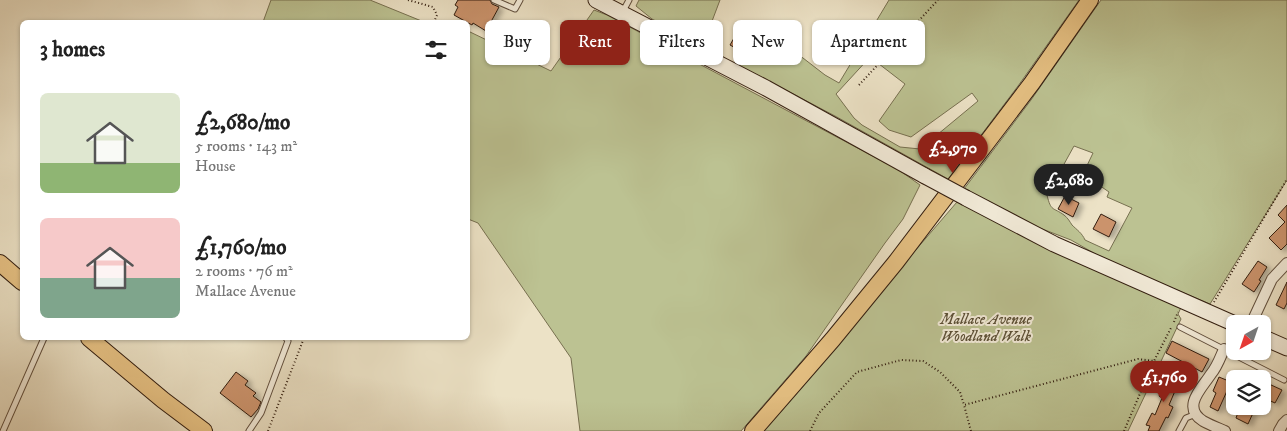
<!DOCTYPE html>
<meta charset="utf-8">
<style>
:root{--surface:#fff;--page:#f2f2f2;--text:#222;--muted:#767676;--accent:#8f2418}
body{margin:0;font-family:"IM FELL DW Pica",serif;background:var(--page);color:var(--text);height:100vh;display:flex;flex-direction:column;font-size:19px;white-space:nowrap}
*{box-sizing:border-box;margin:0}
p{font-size:16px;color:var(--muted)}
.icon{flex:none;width:28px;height:28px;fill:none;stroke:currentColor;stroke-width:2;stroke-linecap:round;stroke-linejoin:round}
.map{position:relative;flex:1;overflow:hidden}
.sheet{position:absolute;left:20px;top:20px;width:450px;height:320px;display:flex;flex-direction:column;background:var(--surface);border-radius:8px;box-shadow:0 1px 4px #0004}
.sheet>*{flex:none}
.top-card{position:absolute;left:485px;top:20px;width:475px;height:45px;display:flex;gap:10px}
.needle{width:32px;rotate:220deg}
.controls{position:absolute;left:1226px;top:315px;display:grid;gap:10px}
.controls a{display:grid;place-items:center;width:45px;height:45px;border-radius:8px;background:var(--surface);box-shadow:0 1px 4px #0004;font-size:25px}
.price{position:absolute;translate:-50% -42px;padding:0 11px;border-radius:18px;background:var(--accent);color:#fff;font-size:16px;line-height:32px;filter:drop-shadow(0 1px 2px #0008)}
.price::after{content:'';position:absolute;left:50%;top:30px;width:15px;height:11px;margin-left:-8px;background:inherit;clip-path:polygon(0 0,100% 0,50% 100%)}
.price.current{background:#222;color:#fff}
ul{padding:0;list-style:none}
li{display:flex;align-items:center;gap:15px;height:125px;padding:0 20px}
li span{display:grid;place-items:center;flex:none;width:140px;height:100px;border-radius:8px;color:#555}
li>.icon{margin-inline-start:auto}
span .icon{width:60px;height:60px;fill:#fffc;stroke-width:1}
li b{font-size:21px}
h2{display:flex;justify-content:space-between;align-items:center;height:60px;padding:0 20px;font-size:21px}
.tag{padding:0 18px;border-radius:8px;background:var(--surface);box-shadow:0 1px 4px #0004;font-size:18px;line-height:45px}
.tag.current{background:var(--accent);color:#fff}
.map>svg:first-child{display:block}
</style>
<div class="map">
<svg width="1287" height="431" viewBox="0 0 1287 431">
<defs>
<filter id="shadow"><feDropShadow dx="4.5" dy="2.5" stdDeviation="2.5" flood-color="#0004"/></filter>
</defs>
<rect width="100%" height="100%" fill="#ece2c6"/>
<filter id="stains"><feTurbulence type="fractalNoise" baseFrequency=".004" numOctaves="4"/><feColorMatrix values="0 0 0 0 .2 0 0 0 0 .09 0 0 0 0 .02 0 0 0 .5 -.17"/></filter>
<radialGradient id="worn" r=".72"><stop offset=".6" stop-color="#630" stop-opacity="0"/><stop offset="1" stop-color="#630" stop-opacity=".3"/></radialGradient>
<!-- green -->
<g fill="#bcc292" stroke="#777050" fill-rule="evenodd">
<path d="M 271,0 L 370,0 L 424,22 L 263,22 Z"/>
<path d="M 639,0 L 720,0 L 703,45 L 652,19 L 636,6 Z"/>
<path d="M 889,0 L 1079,0 L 1018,86 L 948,179 L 835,116 L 738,65 L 759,28 L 803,58 L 825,75 L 839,83 ZM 870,57 L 905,84 L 879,121 L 889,130 L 911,137 L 972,93 L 978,101 L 920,149 L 900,147 L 862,125 L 854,118 L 836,94 Z"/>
<path d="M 1101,0 L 1287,0 L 1287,180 L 1210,304 L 1106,260 L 1071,240 L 1032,225 L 964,189 L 1031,100 ZM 1074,146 L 1093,153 L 1083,174 L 1109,192 L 1107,197 L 1132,208 L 1109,251 L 1085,240 C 1082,233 1077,230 1072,225 C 1070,222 1068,218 1064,215 C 1053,207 1051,212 1047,195 Z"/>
<path d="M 594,10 L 607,15 L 899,170 L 920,185 L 903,219 L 885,243 L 806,356 L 741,431 L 580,431 L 571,358 L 478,223 L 468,219 L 468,31 L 551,71 Z"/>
<path d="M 957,202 L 1184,301 L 1178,314 L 1181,319 L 1128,431 L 760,431 Z"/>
</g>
<!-- building -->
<g fill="#cb936c" stroke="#321d0f" filter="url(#shadow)">
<path d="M 458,0 L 490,0 L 492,4 L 499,7 L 486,31 L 473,23 L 472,25 L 454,15 L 458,7 L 455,5 Z"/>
<path d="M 741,26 L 752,32 L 741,51 L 730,45 Z"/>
<path d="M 1065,196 L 1079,203 L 1073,217 L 1058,209 Z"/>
<path d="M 1287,205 L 1287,244 L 1281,250 L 1269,238 L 1285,222 L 1278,215 Z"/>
<path d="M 1101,214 L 1116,222 L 1109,237 L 1093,229 Z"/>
<path d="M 1258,261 L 1267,267 L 1259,280 L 1261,281 L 1254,292 L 1242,284 Z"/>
<path d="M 1287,282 L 1287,303 L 1284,309 L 1276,305 Z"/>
<path d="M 1172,341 L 1209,359 L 1202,372 L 1166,353 Z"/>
<path d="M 1168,371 L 1180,378 L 1174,390 L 1175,391 L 1169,405 L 1173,407 L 1168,418 L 1166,417 L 1159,431 L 1148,431 L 1150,426 L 1146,425 L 1152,413 L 1155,415 L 1162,398 L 1159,396 L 1165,384 L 1162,382 Z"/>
<path d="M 236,372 L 248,381 L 245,385 L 256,393 L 253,396 L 261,402 L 258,409 L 251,417 L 220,393 Z"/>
<path d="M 1219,377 L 1231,382 L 1218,411 L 1210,407 L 1216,393 L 1213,391 Z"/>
<path d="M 1262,382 L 1269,385 L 1269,384 L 1282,390 L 1275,403 L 1262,397 Z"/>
<path d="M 1240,407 L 1253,413 L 1248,424 L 1236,418 Z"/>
</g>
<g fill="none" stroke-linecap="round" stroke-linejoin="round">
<!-- lane casing -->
<g stroke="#604e3d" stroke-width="7">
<g id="lane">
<path d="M 494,0 L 515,9 L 520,0"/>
<path d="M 622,13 L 629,0"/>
<path d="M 1180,327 L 1284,380"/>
<path d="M 3,431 L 44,338"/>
<path d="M 249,431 L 261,413 L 288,341 L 286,338"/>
<path d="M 1179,431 L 1186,418 L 1196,414"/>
</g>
</g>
<!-- street casing -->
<g stroke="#604e3d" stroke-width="12">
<g id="street">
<path d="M 1251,324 L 1272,279 L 1287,263"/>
<path d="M 1224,349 C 1220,358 1217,367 1211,374 C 1202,388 1181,407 1203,421 C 1210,425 1218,428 1225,431"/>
<path d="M 1279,431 L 1283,424 L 1287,420"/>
</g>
</g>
<!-- secondary casing -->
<g stroke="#321d0f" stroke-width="17">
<g id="secondary">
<path d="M 596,0 L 766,88 L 925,176"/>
<path d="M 966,198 L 1054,244 L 1235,324"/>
<path d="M 1262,337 L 1287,348"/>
</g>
</g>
<!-- primary casing -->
<g stroke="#321d0f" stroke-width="18">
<g id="primary">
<path d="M 0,263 L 22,282"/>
<path d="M 89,338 L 163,400 L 204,431"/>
<path d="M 753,431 L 833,339 L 896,262 L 1032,83 L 1090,0"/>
</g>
</g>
<!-- path -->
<g stroke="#321d0f" stroke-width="2" stroke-dasharray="1 2.5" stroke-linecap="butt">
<path d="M 408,0 L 433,7 L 437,15 L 434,22"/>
<path d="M 859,85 L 938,0"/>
<path d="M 1214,302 L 1287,179"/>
<path d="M 1174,322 L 1178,312"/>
<path d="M 268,431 L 304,338"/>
<path d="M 810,431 L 819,413 L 857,372 L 901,360 L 923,361 L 940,372 L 960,392 L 964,405"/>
<path d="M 971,431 L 964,405 L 1138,359 L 1154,361"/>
<path d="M 1124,431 L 1154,361 L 1172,326"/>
</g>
<!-- lane -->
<use href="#lane" stroke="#f3ecda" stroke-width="5"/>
<!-- street -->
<use href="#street" stroke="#f3ecda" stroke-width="10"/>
<!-- secondary -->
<use href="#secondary" stroke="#f3ecda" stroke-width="15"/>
<!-- primary -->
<use href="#primary" stroke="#e6c183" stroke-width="16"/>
<!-- secondary-bridge casing -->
<g stroke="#321d0f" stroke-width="17" stroke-linecap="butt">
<path id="secondary-bridge" d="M 925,176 L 966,198"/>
</g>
<!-- secondary-bridge -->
<use href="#secondary-bridge" stroke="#f3ecda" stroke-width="15"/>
</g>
<g text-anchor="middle" stroke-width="4" stroke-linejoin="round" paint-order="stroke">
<!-- park labels -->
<g font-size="15" font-style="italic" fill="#5b4f36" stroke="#f3ecda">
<text x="986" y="324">Mallace Avenue<tspan x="986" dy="17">Woodland Walk</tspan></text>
</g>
</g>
<rect width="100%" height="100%" filter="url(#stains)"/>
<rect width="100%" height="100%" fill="url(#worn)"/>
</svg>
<div class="controls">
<a><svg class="needle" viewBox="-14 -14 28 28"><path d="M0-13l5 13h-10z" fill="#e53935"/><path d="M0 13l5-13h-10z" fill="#767676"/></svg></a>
<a><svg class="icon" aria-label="layers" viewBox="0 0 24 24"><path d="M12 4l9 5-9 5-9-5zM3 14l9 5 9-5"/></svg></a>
</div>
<b class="price" style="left:953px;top:174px">£2,970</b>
<b class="price current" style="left:1069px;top:206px">£2,680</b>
<b class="price" style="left:1164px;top:403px">£1,760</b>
<div class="top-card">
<a class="tag">Buy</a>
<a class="tag current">Rent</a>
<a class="tag">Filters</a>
<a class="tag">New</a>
<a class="tag">Apartment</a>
</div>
<section class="sheet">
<h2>3 homes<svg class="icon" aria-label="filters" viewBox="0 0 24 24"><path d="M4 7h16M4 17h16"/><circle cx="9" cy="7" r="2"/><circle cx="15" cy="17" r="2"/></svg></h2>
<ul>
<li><span style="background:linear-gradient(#dfe7d0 70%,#8fb573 0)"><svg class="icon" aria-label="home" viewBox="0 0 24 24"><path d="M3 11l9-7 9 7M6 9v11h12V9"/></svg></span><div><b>£2,680/mo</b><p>5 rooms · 143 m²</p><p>House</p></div></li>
<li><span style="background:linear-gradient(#f6c9c9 60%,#7fa58c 0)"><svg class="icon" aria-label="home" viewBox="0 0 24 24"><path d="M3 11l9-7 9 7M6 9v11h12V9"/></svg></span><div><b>£1,760/mo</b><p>2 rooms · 76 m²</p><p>Mallace Avenue</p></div></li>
</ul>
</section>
</div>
